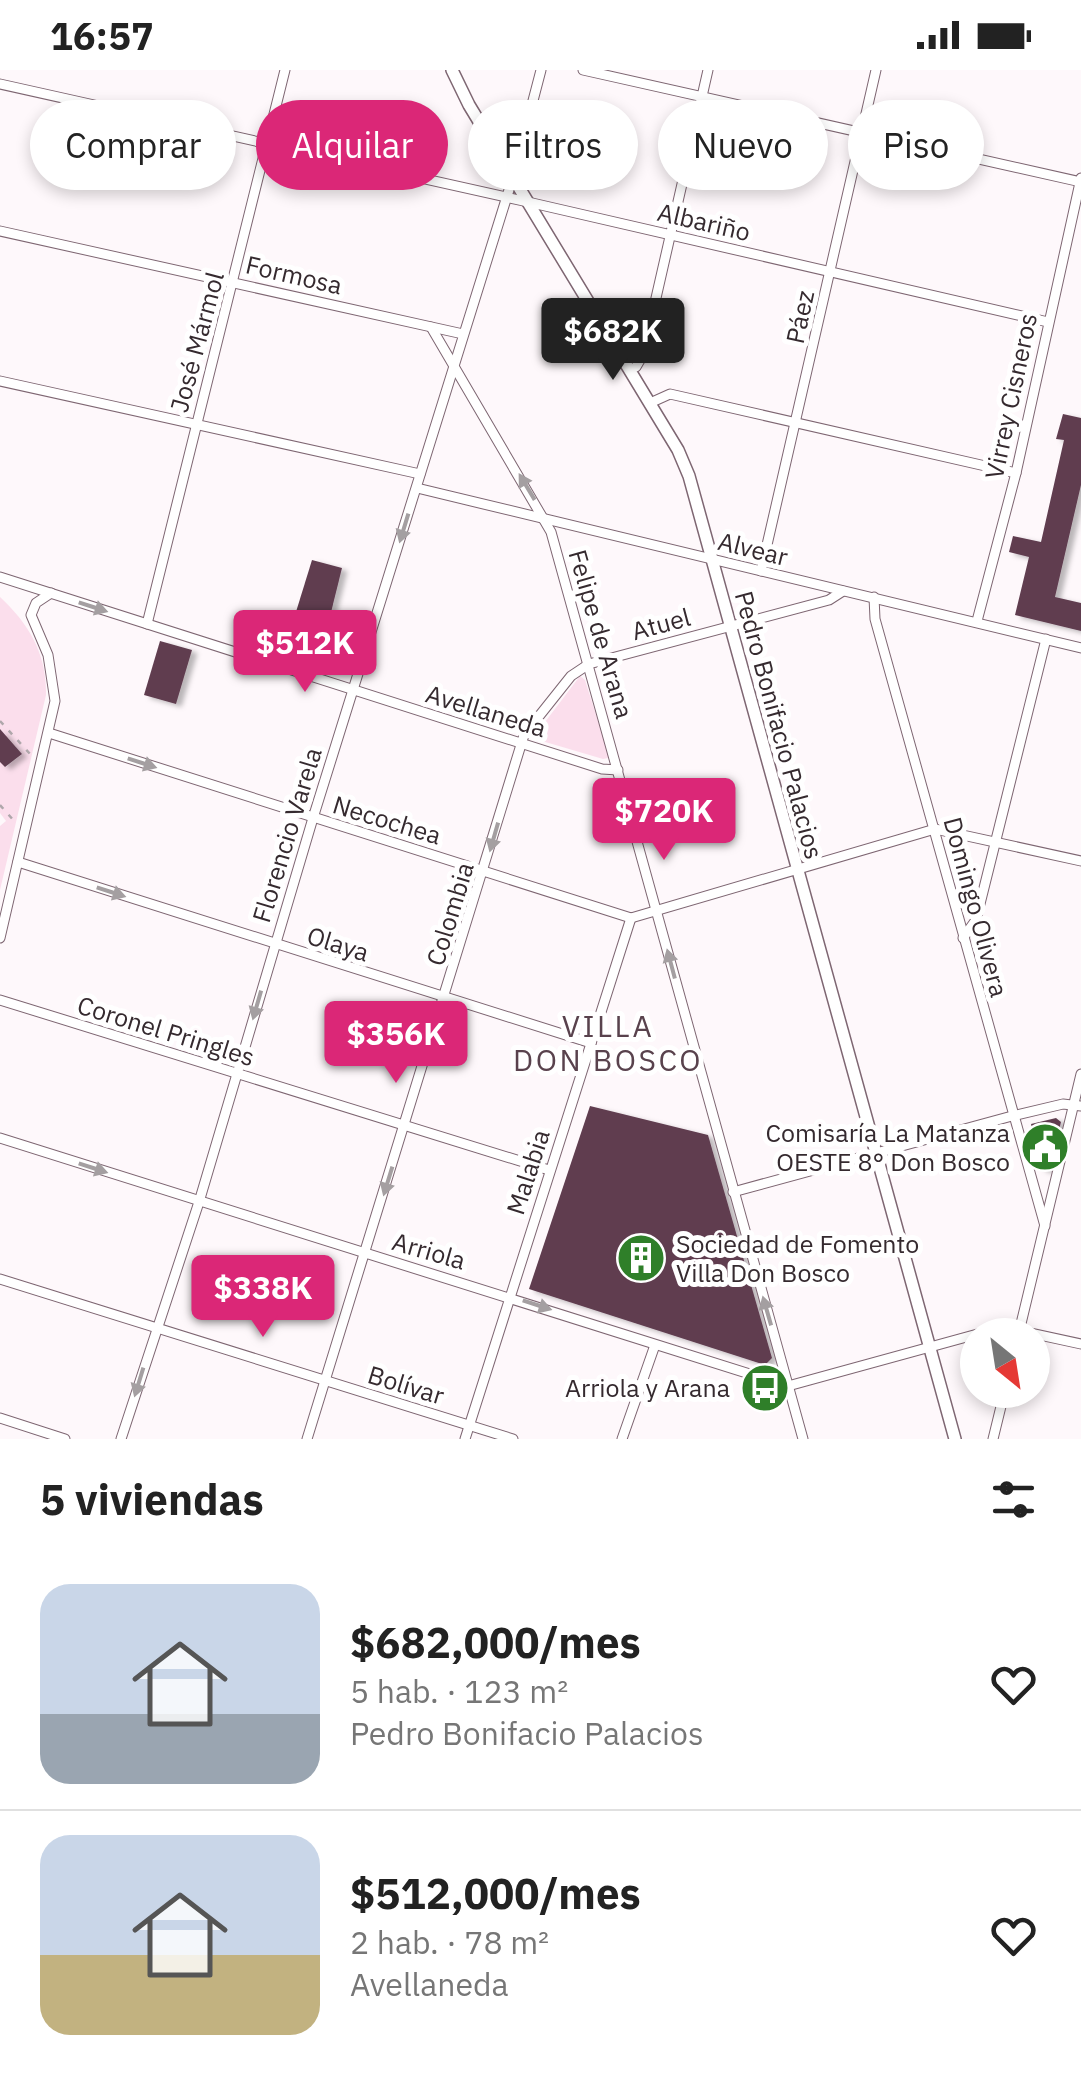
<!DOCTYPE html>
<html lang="es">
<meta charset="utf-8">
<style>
:root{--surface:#fff;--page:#f2f2f2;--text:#222;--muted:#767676;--line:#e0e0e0;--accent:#db2777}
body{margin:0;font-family:"IBM Plex Sans",sans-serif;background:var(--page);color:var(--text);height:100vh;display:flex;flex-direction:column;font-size:38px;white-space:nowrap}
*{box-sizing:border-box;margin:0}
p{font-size:32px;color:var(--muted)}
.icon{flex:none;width:55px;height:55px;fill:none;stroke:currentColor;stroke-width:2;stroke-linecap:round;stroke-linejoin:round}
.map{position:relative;height:1369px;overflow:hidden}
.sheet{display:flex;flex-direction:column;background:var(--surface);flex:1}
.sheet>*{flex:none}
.guide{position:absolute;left:30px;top:30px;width:1022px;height:90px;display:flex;gap:20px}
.needle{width:65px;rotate:150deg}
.tools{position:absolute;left:960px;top:1248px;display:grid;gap:20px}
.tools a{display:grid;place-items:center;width:90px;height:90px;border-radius:50%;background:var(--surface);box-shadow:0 5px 15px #0003;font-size:50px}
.price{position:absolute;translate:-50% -85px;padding:0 22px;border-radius:10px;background:var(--accent);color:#fff;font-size:32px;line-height:65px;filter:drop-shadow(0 2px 5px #0008)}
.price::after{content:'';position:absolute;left:50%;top:60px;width:30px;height:22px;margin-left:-15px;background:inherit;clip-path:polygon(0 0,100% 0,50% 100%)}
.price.current{background:#222;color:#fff}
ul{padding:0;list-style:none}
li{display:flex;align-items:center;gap:30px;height:250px;padding:0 40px}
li+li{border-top:2px solid var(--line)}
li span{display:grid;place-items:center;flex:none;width:280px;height:200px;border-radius:30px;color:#555}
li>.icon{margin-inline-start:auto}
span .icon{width:120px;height:120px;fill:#fffc;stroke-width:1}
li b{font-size:42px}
h2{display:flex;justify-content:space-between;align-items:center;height:120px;padding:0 40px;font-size:42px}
.tag{padding:0 35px;border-radius:45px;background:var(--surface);box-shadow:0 5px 15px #0003;font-size:35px;line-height:90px}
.tag.current{background:var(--accent);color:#fff}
.status{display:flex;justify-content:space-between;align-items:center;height:70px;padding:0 50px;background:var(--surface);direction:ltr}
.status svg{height:28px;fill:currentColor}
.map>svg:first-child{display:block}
</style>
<div class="status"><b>16:57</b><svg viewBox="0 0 49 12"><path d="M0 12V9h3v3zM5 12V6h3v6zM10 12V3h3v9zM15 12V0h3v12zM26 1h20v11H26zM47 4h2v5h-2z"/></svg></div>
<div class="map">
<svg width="1081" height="1369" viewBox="0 0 1081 1369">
<defs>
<filter id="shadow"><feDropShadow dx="5.5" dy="3" stdDeviation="2.5" flood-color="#0004"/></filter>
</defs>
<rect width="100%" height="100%" fill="#fef8fb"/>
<!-- green -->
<g fill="#fbdeec">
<path d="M 0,527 C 29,554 47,584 46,625 L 0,820 L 0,756 L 6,751 L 0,743 L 0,692 L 6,697 L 22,684 L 8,668 L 2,673 L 0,659 Z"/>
<path d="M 580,606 L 585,610 L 608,683 L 608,688 L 603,689 L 542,671 L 538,667 L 539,660 Z"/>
</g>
<!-- building -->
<g fill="#603e50" filter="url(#shadow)">
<path d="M 1063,344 L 1081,348 L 1081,415 L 1055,527 L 1081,533 L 1081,561 L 1015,545 L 1029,487 L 1009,482 L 1013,466 L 1041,472 L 1064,370 L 1056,369 Z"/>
<path d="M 312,490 L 342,498 L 318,595 L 283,584 Z"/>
<path d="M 160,571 L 192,580 L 176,634 L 144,625 Z"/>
<path d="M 0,659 L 22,684 L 5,697 L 0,692 Z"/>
<path d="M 590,1036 L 708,1065 L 772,1288 L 765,1295 L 529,1219 Z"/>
<path d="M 1056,1048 L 1061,1052 L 1049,1100 L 1041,1099 L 1031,1054 Z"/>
</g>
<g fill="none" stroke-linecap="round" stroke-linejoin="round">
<!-- minor casing -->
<g stroke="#7e6672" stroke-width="11">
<g id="minor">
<path d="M 583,0 L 1081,112"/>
<path d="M 0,14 L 528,132 L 1048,252"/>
<path d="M 0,161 L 463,264"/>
<path d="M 431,257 L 551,462 L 803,1369"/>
<path d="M 629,299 L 636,297 L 643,285 L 708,0"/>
<path d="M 0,311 L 420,404"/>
<path d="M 650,333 L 670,324 L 1016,403"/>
<path d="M 417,418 L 1081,578"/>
<path d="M 761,501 L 876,0"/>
<path d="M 0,507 L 602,699 L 618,700"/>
<path d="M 874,527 L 875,549 L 1045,1156"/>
<path d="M 977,551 L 1016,403 L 1081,108"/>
<path d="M 147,554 L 285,0"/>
<path d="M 49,663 L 631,848 L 935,759 L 1081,791"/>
<path d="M 18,792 L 591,973"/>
<path d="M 0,868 L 55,631 L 48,585 L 31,545 L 36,533 L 51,523"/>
<path d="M 963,868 L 976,850 L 1046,569"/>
<path d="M 0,930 L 549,1100"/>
<path d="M 0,1068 L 788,1316 L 1003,1257 L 1081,1274"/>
<path d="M 733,1122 L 1012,1046 L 1063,1034 L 1081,1036"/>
<path d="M 0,1209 L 513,1369"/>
<path d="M 1019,1262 L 1081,1004"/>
<path d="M 0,1348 L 65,1369"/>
<path d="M 121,1369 L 199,1132 L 313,748 L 513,107 L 541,0"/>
<path d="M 307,1369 L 524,665 L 571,606 L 589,594 L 829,530 L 843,521"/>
<path d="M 465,1369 L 631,848"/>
<path d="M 622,1369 L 655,1275"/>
<path d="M 993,1369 L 1005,1320"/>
</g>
</g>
<!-- tertiary casing -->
<g stroke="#7e6672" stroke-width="14">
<path id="tertiary" d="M 452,0 L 469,35 L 678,380 L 689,406 L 955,1369"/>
</g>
<!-- path -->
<g stroke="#afa7ab" stroke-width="2.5" stroke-dasharray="5 8" stroke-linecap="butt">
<path d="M 0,651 L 31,685"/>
<path d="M 0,735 L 15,752"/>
</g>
<!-- minor -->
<use href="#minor" stroke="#fff" stroke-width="9"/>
<!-- tertiary -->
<use href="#tertiary" stroke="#fff" stroke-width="11"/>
</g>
<!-- one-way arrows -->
<defs><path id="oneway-solid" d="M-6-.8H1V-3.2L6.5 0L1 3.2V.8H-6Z" transform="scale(2.5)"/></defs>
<g fill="#a49fa1">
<use href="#oneway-solid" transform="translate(527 417) rotate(-121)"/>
<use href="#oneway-solid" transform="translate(404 458) rotate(107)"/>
<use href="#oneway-solid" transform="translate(93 537) rotate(18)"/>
<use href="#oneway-solid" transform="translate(142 693) rotate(18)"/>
<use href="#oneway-solid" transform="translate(494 767) rotate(106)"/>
<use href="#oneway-solid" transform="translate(111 822) rotate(18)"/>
<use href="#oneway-solid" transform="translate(671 894) rotate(-105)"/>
<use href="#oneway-solid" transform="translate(257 935) rotate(106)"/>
<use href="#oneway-solid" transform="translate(93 1098) rotate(18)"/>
<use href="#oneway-solid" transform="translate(388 1111) rotate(107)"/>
<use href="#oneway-solid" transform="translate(537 1235) rotate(18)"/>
<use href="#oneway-solid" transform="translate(767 1241) rotate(-106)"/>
<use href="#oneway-solid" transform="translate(139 1312) rotate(107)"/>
</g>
<!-- icons -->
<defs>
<g id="civic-disc" transform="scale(2.5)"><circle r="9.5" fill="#2f7f29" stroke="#fff"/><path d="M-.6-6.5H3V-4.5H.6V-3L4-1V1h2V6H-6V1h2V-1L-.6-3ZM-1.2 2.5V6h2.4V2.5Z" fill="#fff"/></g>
<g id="building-disc" transform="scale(2.5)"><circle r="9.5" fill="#2f7f29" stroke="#fff"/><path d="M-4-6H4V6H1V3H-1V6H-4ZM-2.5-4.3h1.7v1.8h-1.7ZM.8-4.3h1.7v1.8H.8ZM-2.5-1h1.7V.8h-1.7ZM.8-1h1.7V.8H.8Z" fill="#fff"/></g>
<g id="bus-disc" transform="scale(2.5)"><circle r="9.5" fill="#2f7f29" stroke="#fff"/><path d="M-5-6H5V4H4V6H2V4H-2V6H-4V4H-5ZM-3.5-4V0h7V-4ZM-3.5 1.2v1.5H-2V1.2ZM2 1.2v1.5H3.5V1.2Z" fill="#fff"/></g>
</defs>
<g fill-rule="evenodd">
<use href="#civic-disc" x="1045" y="1077"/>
<use href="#building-disc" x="641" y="1188"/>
<use href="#bus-disc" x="765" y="1318"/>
</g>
<g text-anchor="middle" stroke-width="10" stroke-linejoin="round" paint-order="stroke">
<!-- street labels -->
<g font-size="25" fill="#352a2f" stroke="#fff">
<text transform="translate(704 152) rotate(13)" y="9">Albariño</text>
<text transform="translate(294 205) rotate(13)" y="9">Formosa</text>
<text transform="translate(800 247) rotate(-78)" y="9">Páez</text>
<text transform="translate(197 272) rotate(-75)" y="9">José Mármol</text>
<text transform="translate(1011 326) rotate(-78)" y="9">Virrey Cisneros</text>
<text transform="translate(753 479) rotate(14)" y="9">Alvear</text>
<text transform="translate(661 554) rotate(-15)" y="9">Atuel</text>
<text transform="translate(601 564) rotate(74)" y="9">Felipe de Arana</text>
<text transform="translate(486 641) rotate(17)" y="9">Avellaneda</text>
<text transform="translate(779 655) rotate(75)" y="9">Pedro Bonifacio Palacios</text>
<text transform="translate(387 750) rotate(17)" y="9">Necochea</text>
<text transform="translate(287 765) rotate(-73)" y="9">Florencio Varela</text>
<text transform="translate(976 837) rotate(75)" y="9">Domingo Olivera</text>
<text transform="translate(450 844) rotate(-73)" y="9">Colombia</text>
<text transform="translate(338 874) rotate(17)" y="9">Olaya</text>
<text transform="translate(166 961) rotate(17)" y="9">Coronel Pringles</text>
<text transform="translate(528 1102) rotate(-72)" y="9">Malabia</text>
<text transform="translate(429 1181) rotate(16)" y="9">Arriola</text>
<text transform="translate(406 1315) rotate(17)" y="9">Bolívar</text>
</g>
<!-- poi labels -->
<g font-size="25" fill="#352a2f" stroke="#fff" text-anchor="end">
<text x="1010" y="1072">Comisaría La Matanza<tspan x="1010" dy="29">OESTE 8° Don Bosco</tspan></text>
<text x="676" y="1183" text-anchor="start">Sociedad de Fomento<tspan x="676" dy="29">Villa Don Bosco</tspan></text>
<text x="730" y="1327">Arriola y Arana</text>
</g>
<!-- quarter labels -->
<g font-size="30" letter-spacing="2.5" fill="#59424d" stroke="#fff">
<text x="608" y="967">VILLA<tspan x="608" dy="34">DON BOSCO</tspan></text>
</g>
</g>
</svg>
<div class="tools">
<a><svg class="needle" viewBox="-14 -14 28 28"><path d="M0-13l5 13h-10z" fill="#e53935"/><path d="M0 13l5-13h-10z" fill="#767676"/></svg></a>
</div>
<b class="price current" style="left:613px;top:313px">$682K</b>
<b class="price" style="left:305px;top:625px">$512K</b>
<b class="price" style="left:664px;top:793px">$720K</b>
<b class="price" style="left:396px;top:1016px">$356K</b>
<b class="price" style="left:263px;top:1270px">$338K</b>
<div class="guide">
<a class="tag">Comprar</a>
<a class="tag current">Alquilar</a>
<a class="tag">Filtros</a>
<a class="tag">Nuevo</a>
<a class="tag">Piso</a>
</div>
</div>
<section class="sheet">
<h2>5 viviendas<svg class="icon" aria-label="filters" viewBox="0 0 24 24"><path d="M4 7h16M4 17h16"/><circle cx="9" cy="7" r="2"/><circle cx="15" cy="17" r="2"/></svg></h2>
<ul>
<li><span style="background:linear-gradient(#c9d6e8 65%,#9aa5b1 0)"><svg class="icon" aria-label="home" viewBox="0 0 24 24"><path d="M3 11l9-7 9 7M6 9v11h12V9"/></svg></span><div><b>$682,000/mes</b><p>5 hab. · 123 m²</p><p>Pedro Bonifacio Palacios</p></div><svg class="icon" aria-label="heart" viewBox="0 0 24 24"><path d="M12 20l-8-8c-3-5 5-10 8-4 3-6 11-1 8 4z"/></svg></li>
<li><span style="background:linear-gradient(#c9d6e8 60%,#c2b280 0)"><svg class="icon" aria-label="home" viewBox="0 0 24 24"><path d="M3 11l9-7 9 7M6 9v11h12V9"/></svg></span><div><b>$512,000/mes</b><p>2 hab. · 78 m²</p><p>Avellaneda</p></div><svg class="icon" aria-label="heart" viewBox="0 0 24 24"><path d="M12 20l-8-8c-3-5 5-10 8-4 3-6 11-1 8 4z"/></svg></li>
</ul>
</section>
